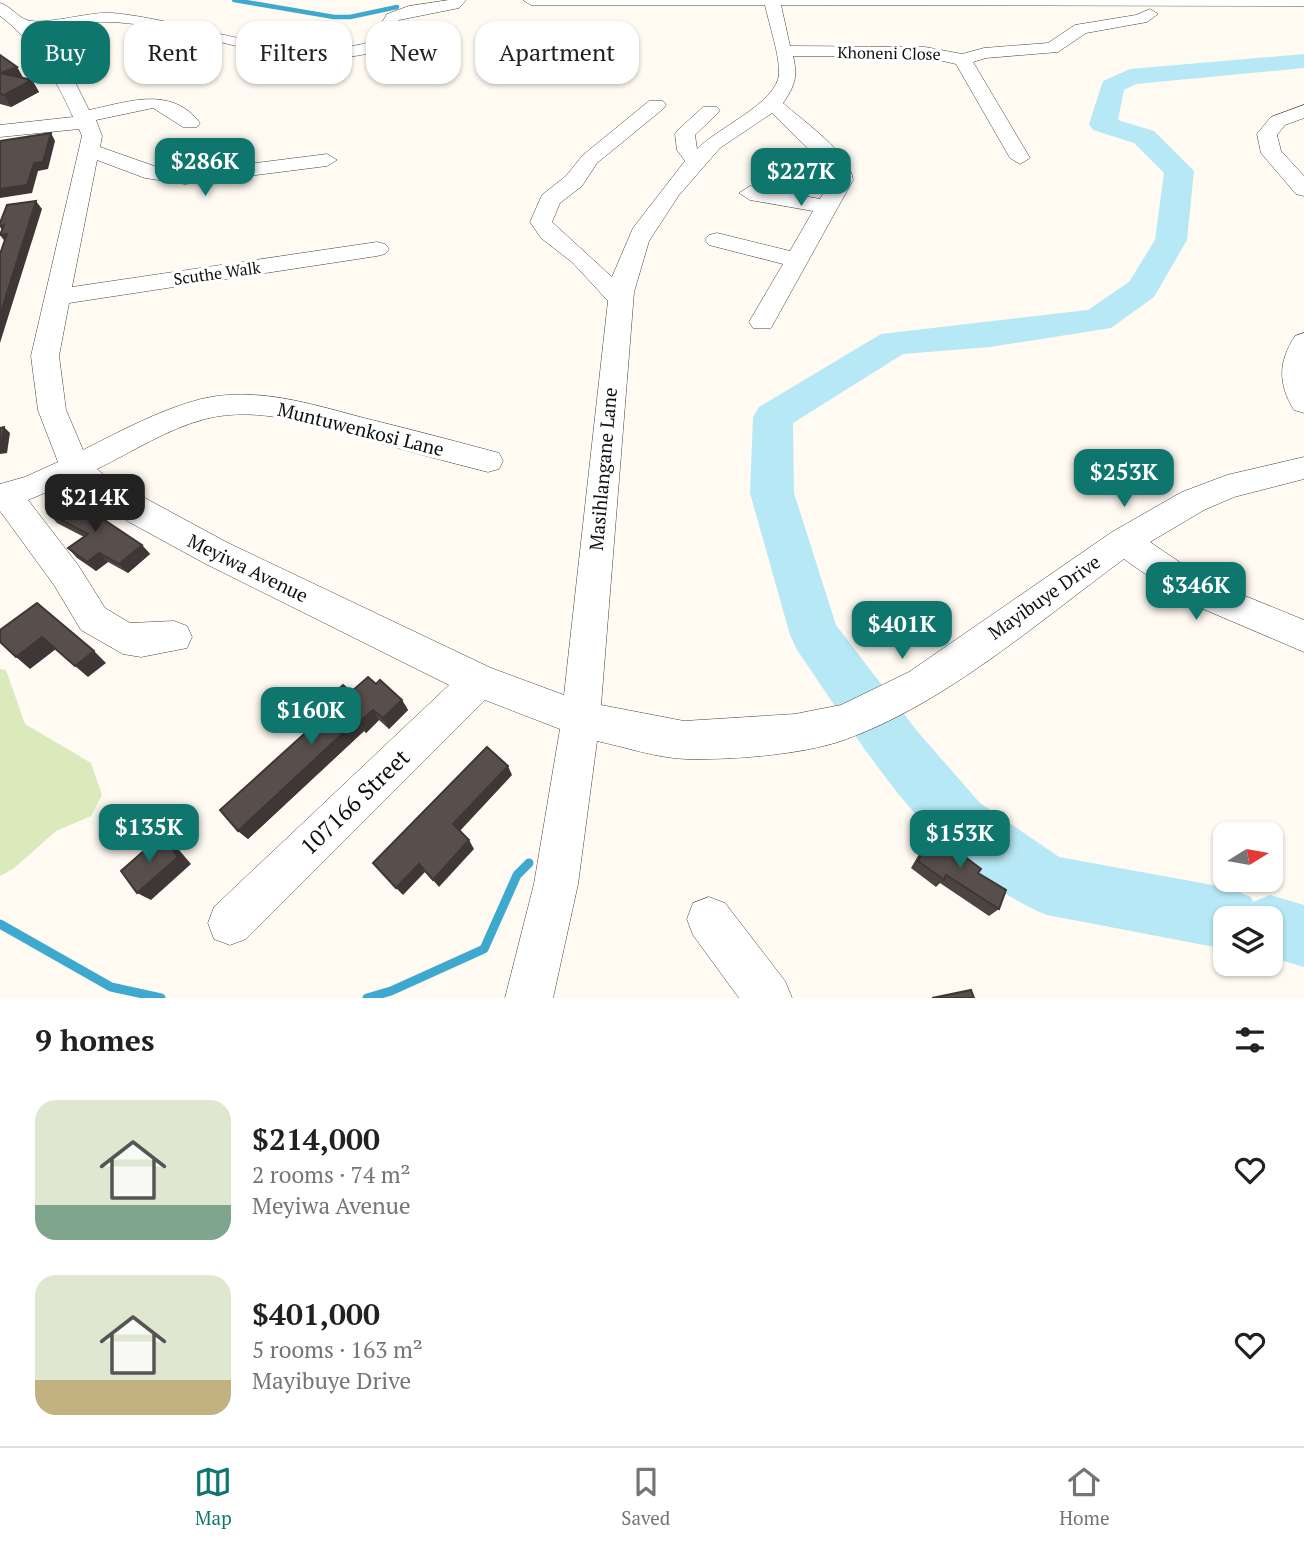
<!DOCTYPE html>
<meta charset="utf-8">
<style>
:root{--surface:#fff;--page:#f2f2f2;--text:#202124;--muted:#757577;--line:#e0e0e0;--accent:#0f766e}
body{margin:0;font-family:"PT Serif",serif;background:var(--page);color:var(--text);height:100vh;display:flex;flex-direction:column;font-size:26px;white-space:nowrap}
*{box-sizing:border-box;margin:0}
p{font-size:23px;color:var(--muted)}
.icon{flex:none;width:38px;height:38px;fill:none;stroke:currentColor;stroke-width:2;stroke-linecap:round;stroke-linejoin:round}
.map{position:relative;height:998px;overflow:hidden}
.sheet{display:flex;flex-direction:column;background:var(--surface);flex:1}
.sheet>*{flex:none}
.banner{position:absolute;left:21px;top:21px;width:700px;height:63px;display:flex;gap:14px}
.needle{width:46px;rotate:79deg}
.controls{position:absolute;left:1213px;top:822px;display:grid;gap:14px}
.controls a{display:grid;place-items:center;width:70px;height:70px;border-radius:14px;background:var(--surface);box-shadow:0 2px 5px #0004;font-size:35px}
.price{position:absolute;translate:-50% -60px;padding:0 16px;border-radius:14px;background:var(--accent);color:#fff;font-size:23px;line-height:46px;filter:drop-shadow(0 2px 4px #0008)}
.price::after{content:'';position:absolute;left:50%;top:42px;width:21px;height:16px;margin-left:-10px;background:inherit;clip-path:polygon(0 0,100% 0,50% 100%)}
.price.on{background:#222;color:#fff}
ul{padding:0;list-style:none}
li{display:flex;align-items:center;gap:21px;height:175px;padding:0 35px}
li span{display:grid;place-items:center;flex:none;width:196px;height:140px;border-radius:21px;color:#555}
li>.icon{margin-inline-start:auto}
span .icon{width:84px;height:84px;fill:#fffc;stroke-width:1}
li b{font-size:30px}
h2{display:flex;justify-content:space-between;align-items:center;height:84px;padding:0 35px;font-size:30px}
.pill{padding:0 24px;border-radius:21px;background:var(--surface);box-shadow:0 2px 5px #0004;font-size:24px;line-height:63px}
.pill.on{background:var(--accent);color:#fff}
.tabs{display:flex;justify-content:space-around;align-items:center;height:98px;border-top:2px solid var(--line);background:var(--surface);font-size:19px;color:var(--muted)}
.tabs a{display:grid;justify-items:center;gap:4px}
.tabs .on{color:var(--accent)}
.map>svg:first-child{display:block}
</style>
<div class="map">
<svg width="1304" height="998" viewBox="0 0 1304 998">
<rect width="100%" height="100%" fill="#fffbf2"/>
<!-- green -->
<path fill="#daeabb" d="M 0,669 L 6,670 L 25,724 L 91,763 L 102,795 L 91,816 L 56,831 L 13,869 L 0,876 Z"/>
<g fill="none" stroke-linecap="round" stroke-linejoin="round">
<!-- stream-far1 -->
<path stroke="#3ea9ce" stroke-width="4.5" d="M 234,0 L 334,17 L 350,17 L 397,7"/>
<!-- stream -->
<g stroke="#3ea9ce" stroke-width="9">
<path d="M 0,924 L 111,987 L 161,998"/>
<path d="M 367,998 L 391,991 L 484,949 L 517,875 L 529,863"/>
</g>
<!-- river -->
<path fill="#b7e8f6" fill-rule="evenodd" d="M 1304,54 L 1304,68 L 1136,84 L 1124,90 L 1118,120 L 1154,131 L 1194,171 L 1187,240 L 1154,297 L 1111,328 L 990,347 L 903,354 L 793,423 L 794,493 L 836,625 L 917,731 L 980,803 L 1059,857 L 1229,888 L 1251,897 L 1253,902 L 1270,895 L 1304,905 L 1304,967 L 1270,957 L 1270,919 L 1225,919 L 1225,949 L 1047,915 C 934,869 864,747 797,650 L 790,635 L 750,493 L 753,417 L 759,407 L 881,334 L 1088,310 L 1129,282 L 1155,240 L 1164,173 L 1134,143 L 1093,130 L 1089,124 L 1103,81 L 1130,69 Z"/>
<!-- minor casing -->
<g stroke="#434343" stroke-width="1">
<g id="minor">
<path d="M 449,0 L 466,0 L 459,8 L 399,20 L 383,50 C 284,78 205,26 110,22 C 86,21 59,27 35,30 L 75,82 L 89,110 C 128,102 171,85 200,123 L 197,127 L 183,127 L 153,108 L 96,120 L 102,136 L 100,147 L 157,167 L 185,172 L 327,154 L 337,160 L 327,166 L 185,184 L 145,178 L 97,160 L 72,287 L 377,242 L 385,244 L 389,249 L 385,254 L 377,256 L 69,303 L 59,356 L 66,410 L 83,450 C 121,431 159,410 201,399 C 256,386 311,404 364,418 C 405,428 447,439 488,450 L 499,453 L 503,461 L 499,469 L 488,472 C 448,462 408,451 368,440 C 316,426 259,405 205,419 C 167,429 132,452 97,469 L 106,477 L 228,543 L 491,668 L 564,695 L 608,301 L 573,263 L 541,238 L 530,222 L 542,195 L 566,176 L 583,155 L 649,101 L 663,101 L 666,105 L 663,109 L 597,163 L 582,186 L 560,203 L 552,222 L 612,277 L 633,228 L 685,161 L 677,150 L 675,134 L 678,130 L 703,107 L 717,107 L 720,111 L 695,135 L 697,149 C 717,128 777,103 779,74 C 780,56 769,24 765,5 L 531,5 L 523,0 L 1304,0 L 1304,6 L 781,5 L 790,46 L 925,47 L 962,54 L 984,48 L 1048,43 L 1075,25 L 1136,15 L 1150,9 L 1158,14 L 1147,22 L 1086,33 L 1058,52 L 986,58 L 973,62 L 1030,158 L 1020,164 L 1010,158 L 956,64 L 925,57 L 793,56 C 798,76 795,86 783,103 C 803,121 850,153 853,180 L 771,328 L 753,328 L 749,322 L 783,264 L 709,245 L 705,240 L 709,235 L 717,233 L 790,251 L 813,211 L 750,200 L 739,193 L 750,186 L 820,199 L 831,180 L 830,170 L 772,113 L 720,148 L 679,195 L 649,241 L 634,292 L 601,705 L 684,721 L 795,714 L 841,705 L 909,672 L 1112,532 L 1182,492 L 1227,475 L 1304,457 L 1304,479 L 1234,497 L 1204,510 L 1150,542 L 1206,580 L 1304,620 L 1304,652 L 1182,600 L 1124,559 C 1038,622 945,704 844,740 C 802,755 730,760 686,759 C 657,758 625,747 597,741 L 578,884 L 553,998 L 505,998 L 534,884 L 560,729 L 485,700 L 246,939 L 230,945 L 214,939 L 208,923 L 214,907 L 449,685 L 204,563 L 129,522 L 71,482 L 28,500 L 78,565 L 105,608 L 130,623 L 174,621 L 187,626 L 192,637 L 187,648 L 141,657 L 123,654 L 81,630 L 54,585 L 0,511 L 0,484 L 25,477 L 58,462 L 38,410 L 31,356 L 82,136 L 79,129 L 0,137 L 0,125 L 73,117 C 56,79 34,41 0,16 L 0,3 C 11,6 17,17 27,20 C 43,26 91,11 112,13 C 192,20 292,65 370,42 L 387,14 L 409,6 Z"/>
<path d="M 1304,105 L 1304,118 L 1285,125 L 1277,135 L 1281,151 L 1304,176 L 1304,196 L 1296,194 L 1261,153 L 1257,134 L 1271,117 Z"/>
<path d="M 1304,333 L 1304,413 L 1294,410 C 1278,384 1278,362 1295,336 Z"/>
<path d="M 709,897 L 725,903 L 785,981 L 792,998 L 739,998 L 693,935 L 687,919 L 693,903 Z"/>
</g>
</g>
<!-- minor -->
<use href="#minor" fill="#fff" fill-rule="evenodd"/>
</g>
<!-- wall -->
<g fill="#4c4441">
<path d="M 0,55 L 17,67 L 23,78 L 32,80 L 39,92 L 11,107 L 0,104 Z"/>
<path d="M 48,513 L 142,545 L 150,554 L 128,573 L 108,562 L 96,571 L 77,558 L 68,548 L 84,537 L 57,523 Z"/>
<path d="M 376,684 L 402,700 L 408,710 L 389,729 L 379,720 L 366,733 L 364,731 L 248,839 L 238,831 L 332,709 L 326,700 Z"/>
<path d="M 933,833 L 978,873 L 999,909 L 989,916 L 940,883 L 936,887 L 911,868 L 926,842 Z"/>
</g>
<!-- shaded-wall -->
<g fill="#3e3735">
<path d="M 17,67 L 24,79 L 0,73 Z"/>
<path d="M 32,80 L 39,92 L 11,107 L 4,95 Z"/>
<path d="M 51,133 L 55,141 L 48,169 L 38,171 L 32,193 L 0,198 L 0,189 Z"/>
<path d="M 36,201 L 42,209 L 0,343 L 0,315 Z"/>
<path d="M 4,225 L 10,234 L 6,243 L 0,235 L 5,234 L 0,227 L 0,226 Z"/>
<path d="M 4,427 L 10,433 L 7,453 L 0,454 L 0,447 Z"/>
<path d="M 142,545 L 150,554 L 128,573 L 119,564 Z"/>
<path d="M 99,553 L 108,562 L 96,571 L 87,562 Z"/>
<path d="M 42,637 L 56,649 L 30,669 L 16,657 Z"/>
<path d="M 94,651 L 106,663 L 88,677 L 75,666 Z"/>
<path d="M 402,700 L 408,710 L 389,729 L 383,718 Z"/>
<path d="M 373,710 L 379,720 L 366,733 L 359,722 Z"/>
<path d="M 357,720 L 364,731 L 248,839 L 238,831 Z"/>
<path d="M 508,766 L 512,775 L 458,833 L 453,824 Z"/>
<path d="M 162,835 L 174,844 L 191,864 L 151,900 L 137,893 Z"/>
<path d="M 469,840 L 474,849 L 439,887 L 433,880 Z"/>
<path d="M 419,864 L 425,872 L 403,895 L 396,888 Z"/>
</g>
<!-- building -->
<g fill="#584f4c" stroke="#3e3735" stroke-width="2">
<path d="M 0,55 L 17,67 L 0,73 L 32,80 L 4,95 L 0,94 Z"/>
<path d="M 51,133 L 43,162 L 34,163 L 27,185 L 0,189 L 0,141 Z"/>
<path d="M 36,201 L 0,315 L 0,254 L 7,234 L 0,235 L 4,225 L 0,226 L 0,223 L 7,205 Z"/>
<path d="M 4,427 L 1,446 L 0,447 L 0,428 Z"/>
<path d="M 73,499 L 142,545 L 119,564 L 99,553 L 87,562 L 68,548 L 88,534 L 48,513 L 64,500 L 68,503 Z"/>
<path d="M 37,603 L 94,651 L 75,666 L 42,637 L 16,657 L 0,642 L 0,630 Z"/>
<path d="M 368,677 L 376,684 L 380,680 L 402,700 L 383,718 L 373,710 L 359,722 L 357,720 L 238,831 L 220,810 L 334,707 L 326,700 L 343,685 L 351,692 Z"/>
<path d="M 487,747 L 508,766 L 453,824 L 469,840 L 433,880 L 419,864 L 396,888 L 373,863 Z"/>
<path d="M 933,833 L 981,869 L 978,873 L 1006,890 L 999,909 L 946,875 L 944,880 L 918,861 Z"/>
<path d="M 162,835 L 178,857 L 137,893 L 121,871 Z"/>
<path d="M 971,990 L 974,998 L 932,998 Z"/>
</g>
<g text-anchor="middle" stroke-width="7" stroke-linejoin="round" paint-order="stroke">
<!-- far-street labels -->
<g font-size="16" fill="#101010" stroke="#fff">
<text transform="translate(889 53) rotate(1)" y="6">Khoneni Close</text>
<text transform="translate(217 273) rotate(-8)" y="6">Scuthe Walk</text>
</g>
<!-- street labels -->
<g font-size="19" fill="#101010" stroke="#fff">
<text transform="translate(361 429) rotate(14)" y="7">Muntuwenkosi Lane</text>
<text transform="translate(603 469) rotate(-85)" y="7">Masihlangane Lane</text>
<text transform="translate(248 568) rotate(26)" y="7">Meyiwa Avenue</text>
<text transform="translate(1044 597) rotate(-35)" y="7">Mayibuye Drive</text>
</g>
<!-- near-street labels -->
<g font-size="23" fill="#101010" stroke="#fff">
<text transform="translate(355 802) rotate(-44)" y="8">107166 Street</text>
</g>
</g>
</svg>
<div class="controls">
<a><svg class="needle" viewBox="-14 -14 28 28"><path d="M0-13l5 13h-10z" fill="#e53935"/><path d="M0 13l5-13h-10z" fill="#757577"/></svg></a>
<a><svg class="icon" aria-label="layers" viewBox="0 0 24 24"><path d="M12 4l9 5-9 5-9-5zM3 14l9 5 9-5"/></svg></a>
</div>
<b class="price" style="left:205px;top:198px">$286K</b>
<b class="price" style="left:801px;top:208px">$227K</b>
<b class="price" style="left:1124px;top:509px">$253K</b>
<b class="price on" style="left:95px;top:534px">$214K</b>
<b class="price" style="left:1196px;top:622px">$346K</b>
<b class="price" style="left:902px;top:661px">$401K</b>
<b class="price" style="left:311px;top:747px">$160K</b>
<b class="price" style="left:149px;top:864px">$135K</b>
<b class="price" style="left:960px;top:870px">$153K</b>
<div class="banner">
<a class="pill on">Buy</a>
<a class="pill">Rent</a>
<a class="pill">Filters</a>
<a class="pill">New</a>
<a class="pill">Apartment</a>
</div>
</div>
<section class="sheet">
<h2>9 homes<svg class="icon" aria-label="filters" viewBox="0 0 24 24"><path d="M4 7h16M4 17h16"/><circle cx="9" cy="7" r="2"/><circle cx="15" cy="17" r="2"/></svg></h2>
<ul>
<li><span style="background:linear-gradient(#dfe7d0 75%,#7fa58c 0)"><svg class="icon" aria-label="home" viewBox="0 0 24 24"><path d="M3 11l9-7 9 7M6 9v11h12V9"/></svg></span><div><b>$214,000</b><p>2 rooms · 74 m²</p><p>Meyiwa Avenue</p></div><svg class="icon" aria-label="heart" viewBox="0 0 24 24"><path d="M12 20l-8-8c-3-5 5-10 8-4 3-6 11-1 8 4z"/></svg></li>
<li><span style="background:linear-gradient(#dfe7d0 75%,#c2b280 0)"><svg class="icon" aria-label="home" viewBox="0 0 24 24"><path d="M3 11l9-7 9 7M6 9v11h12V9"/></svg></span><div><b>$401,000</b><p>5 rooms · 163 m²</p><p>Mayibuye Drive</p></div><svg class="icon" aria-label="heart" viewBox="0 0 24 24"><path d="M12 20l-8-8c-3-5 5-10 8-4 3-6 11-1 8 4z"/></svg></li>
</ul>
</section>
<nav class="tabs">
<a class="on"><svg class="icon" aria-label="map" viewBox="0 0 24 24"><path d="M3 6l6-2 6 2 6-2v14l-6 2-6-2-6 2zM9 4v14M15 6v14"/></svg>Map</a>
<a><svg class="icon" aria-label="saved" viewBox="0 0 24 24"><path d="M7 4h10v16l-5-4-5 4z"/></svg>Saved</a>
<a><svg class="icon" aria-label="home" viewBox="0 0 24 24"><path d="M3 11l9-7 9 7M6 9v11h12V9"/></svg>Home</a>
</nav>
